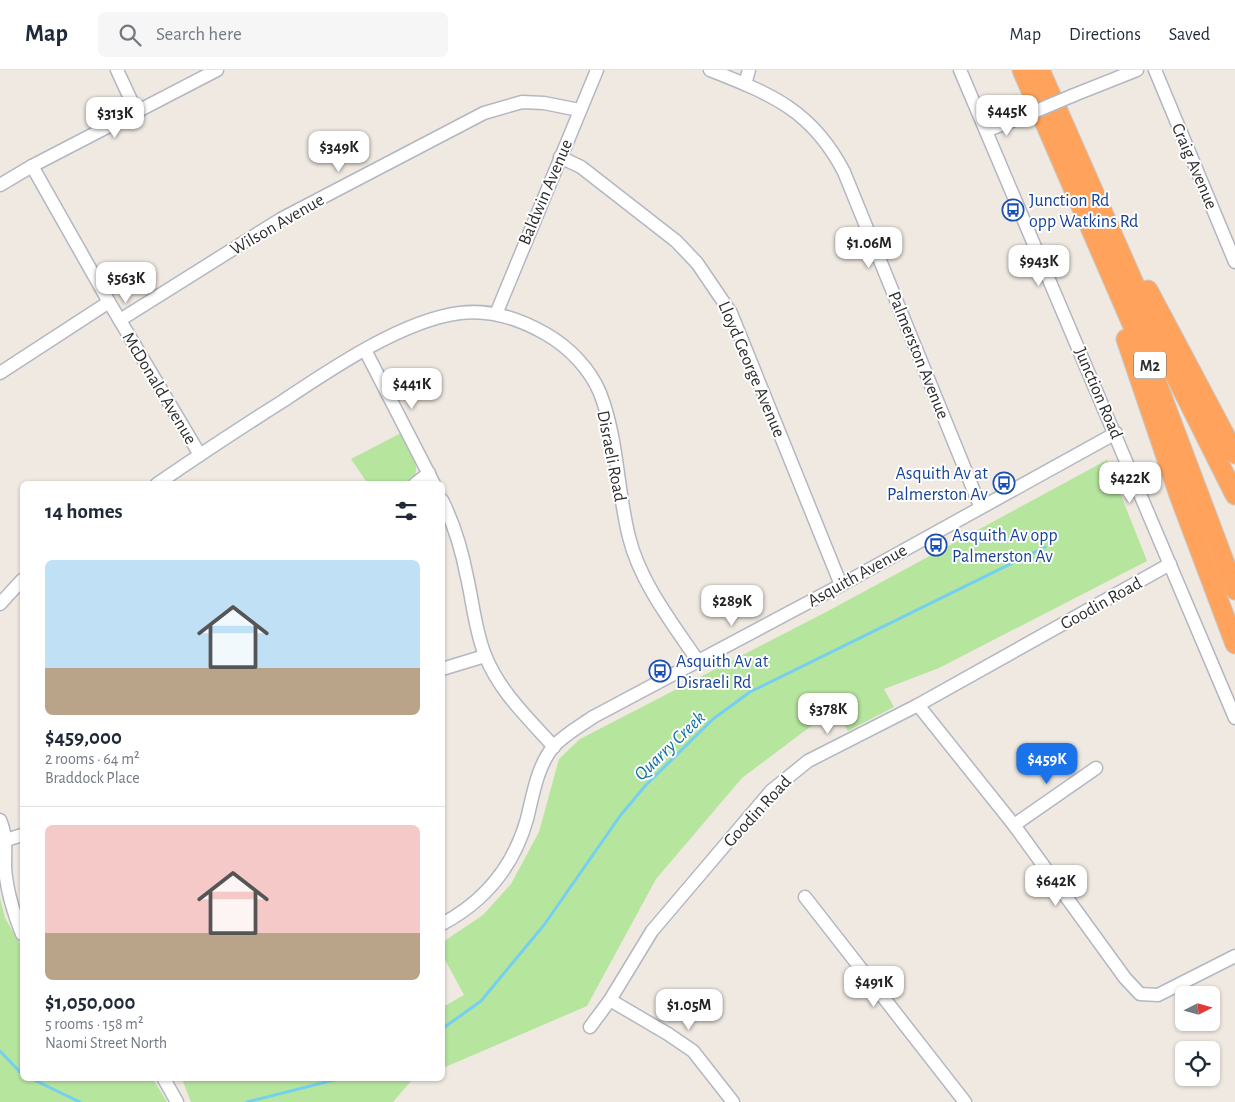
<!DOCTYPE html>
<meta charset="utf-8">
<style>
:root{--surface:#fff;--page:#f6f6f7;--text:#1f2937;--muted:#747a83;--line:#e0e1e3;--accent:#1a73e8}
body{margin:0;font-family:"Alegreya Sans",sans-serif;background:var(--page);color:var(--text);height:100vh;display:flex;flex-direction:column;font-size:19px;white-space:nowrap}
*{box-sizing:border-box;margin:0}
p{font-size:16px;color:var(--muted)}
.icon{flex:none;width:28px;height:28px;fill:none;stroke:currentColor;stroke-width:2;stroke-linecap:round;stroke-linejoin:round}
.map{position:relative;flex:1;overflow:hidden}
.details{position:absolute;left:20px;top:411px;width:425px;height:600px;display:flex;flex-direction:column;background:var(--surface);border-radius:8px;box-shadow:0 1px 4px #0004}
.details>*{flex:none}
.needle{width:32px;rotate:84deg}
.fabs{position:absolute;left:1175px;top:916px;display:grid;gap:10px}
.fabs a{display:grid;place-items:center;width:45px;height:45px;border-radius:8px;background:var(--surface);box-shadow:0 1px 4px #0004;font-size:25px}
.price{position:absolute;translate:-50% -42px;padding:0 11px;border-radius:10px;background:#fff;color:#222;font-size:16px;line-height:32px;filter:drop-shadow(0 1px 2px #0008)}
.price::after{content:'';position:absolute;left:50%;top:30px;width:15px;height:11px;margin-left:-8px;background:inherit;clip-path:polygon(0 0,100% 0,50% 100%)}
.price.on{background:var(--accent);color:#fff}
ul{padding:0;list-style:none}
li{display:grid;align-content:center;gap:10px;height:265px;padding:0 25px}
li+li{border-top:1px solid var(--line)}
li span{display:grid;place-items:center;height:155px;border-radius:8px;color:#555}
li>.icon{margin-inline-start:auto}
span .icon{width:90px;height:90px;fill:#fffc;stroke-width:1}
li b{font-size:21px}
h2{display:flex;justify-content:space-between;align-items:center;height:60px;padding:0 25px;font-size:21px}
header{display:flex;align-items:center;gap:30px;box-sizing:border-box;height:70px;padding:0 25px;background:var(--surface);border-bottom:1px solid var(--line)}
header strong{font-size:24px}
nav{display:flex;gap:28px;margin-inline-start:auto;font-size:18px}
.search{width:350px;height:45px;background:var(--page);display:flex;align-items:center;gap:12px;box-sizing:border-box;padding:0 18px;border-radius:8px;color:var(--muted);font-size:19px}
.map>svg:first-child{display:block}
</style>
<header>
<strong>Map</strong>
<div class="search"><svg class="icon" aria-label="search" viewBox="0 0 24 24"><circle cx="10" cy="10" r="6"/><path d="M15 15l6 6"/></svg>Search here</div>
<nav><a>Map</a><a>Directions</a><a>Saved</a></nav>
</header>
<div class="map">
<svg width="1235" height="1032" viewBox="0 0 1235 1032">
<rect width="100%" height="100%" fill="#efe9e1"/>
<!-- green -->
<g fill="#b6e59e">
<path d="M 401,363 C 408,376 430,405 404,414 C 394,417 378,414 368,414 L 351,389 Z"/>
<path d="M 1107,390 L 1147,491 L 939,598 L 884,619 L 894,637 L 848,661 L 835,638 L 742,708 L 656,809 L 587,936 L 443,998 L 443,937 L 464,925 L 443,886 L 443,872 L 483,845 L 511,814 L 539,762 L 559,689 L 580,669 L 828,541 Z"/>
<path d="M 0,828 L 5,848 L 22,877 L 22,1009 L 153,1009 L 167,1032 L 0,1032 Z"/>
<path d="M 182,1009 L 417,1009 L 411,1011 L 393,1032 L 191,1032 Z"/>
</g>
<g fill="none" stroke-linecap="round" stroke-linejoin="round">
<!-- stream -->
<g stroke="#75cff0" stroke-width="3">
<path d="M 442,959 L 481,931 L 544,855 L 620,746 L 645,716 L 713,649 L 750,622 L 1045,477"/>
<path d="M 0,981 L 22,1004"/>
<path d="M 32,1009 L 80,1032"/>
<path d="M 247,1032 L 338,1009"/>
</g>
<!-- minor casing -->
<g stroke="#b4b7c1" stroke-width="15">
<g id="minor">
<path d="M 117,0 L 137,43"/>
<path d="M 710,0 C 771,24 812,40 844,102 L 980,436"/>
<path d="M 960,0 L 1235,648"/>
<path d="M 1155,0 L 1235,192"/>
<path d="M 745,14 L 749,0"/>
<path d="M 1074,25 L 1137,0"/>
<path d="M 988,60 L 1017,49"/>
<path d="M 560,87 L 581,97 L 676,171 L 697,193 L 731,243 L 841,515"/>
<path d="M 32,96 L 109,232 L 200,385"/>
<path d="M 0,115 L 32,96 L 217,0"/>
<path d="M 496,244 L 597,0"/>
<path d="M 120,250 L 281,149 L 484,43 L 522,32 L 544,33 L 579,40"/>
<path d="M 365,280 L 434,414"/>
<path d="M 0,303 L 109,232"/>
<path d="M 157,414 C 198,386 240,358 283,331 C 331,299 403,250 460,243 C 491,239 520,249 546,264 C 569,277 590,299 600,323 C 618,369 617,420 629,467 C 640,512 672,553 698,591"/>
<path d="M 415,414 L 429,403"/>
<path d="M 442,430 C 454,454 462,481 467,507 C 473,533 475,560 485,585 C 499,621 528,648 554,677"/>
<path d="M 0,534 L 22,510"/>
<path d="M 442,599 L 485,586"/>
<path d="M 918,635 L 1014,755 L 1125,908 L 1140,924 L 1158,925 L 1235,886"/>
<path d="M 0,750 C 7,766 5,780 5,796 C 6,819 14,844 22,864"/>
<path d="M 1014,755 L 1096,698"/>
<path d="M 6,770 L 22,765"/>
<path d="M 805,827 L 965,1032"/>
<path d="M 442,854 C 485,831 514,795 527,749 C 533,725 537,697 553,677 C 564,665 580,656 593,647 L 841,515 L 1116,363"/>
<path d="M 610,930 L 668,964 L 693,981 L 733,1032"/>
<path d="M 590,957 L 610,930 L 652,861 L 771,721 L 808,691 L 918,635 L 1170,494"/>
<path d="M 164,1009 L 177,1032"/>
</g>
</g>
<!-- highway casing -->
<g stroke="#c9c9c9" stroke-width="21">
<g id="highway">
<path d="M 1022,0 L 1154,305 L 1235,520"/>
<path d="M 1040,0 L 1170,295 L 1235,425"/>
<path d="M 1148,220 L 1235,384"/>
<path d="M 1126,269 L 1179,425 L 1235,574"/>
</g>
</g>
<!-- minor -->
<use href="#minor" stroke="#fff" stroke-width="12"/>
<!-- highway -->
<use href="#highway" stroke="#ffa35c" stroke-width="19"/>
<!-- minor-bridge casing -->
<g stroke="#b4b7c1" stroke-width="15" stroke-linecap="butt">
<path id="minor-bridge" d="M 1017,49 L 1074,25"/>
</g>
<!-- minor-bridge -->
<use href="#minor-bridge" stroke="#fff" stroke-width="12"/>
</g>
<!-- icons -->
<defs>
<g id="bus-ring" transform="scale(1.125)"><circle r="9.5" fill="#fff" stroke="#1a4fb4" stroke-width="1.5"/><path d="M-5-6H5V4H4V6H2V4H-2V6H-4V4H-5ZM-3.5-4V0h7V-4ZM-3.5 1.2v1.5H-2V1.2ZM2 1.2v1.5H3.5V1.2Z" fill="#1a4fb4"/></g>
</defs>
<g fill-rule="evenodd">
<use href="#bus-ring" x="1013" y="140"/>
<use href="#bus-ring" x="1004" y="413"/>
<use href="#bus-ring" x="936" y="475"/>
<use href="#bus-ring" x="660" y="601"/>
</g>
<g text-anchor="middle" stroke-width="4" stroke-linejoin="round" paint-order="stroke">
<!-- shield labels -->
<rect fill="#fff" stroke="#6d6d6d" stroke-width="1" x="1134" y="281.5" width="32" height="27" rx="4"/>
<g font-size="16" font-weight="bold" fill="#2e2e2e">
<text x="1150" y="301">M2</text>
</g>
<!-- street labels -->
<g font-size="18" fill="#2e2e2e" stroke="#fff">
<text transform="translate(1195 96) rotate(67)" y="6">Craig Avenue</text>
<text transform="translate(545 122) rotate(-67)" y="6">Baldwin Avenue</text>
<text transform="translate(277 154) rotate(-30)" y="6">Wilson Avenue</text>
<text transform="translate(919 285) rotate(68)" y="6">Palmerston Avenue</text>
<text transform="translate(752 299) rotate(67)" y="6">Lloyd George Avenue</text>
<text transform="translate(160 318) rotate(59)" y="6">McDonald Avenue</text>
<text transform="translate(1099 323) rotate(67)" y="6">Junction Road</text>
<text transform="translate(612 386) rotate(79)" y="6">Disraeli Road</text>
<text transform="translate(857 505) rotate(-29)" y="6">Asquith Avenue</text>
<text transform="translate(1101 533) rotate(-29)" y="6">Goodin Road</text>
<text transform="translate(757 741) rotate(-47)" y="6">Goodin Road</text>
</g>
<!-- transit labels -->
<g font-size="18" fill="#164399" stroke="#fff" text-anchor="start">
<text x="1029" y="136">Junction Rd<tspan x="1029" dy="21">opp Watkins Rd</tspan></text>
<text x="988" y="409" text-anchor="end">Asquith Av at<tspan x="988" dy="21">Palmerston Av</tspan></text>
<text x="952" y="471">Asquith Av opp<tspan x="952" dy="21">Palmerston Av</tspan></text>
<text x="676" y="597">Asquith Av at<tspan x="676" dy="21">Disraeli Rd</tspan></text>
</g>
<!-- water labels -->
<g font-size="19" font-style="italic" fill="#0d6fa3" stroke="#fff">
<text transform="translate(669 675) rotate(-44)" y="7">Quarry Creek</text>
</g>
</g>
</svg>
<div class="fabs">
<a><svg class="needle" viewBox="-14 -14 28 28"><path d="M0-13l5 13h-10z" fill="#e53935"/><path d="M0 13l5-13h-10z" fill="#747a83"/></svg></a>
<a><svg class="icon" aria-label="locate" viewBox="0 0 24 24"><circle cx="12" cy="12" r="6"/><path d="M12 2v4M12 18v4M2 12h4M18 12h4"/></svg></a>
</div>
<b class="price" style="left:1007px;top:67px">$445K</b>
<b class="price" style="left:115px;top:69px">$313K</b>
<b class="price" style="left:339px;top:103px">$349K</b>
<b class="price" style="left:869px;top:199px">$1.06M</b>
<b class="price" style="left:1039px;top:217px">$943K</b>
<b class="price" style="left:126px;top:234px">$563K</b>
<b class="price" style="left:412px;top:340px">$441K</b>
<b class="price" style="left:1130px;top:434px">$422K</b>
<b class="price" style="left:732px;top:557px">$289K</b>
<b class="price" style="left:828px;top:665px">$378K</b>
<b class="price on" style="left:1047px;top:715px">$459K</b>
<b class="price" style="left:1056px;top:837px">$642K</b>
<b class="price" style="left:874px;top:938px">$491K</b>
<b class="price" style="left:689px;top:961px">$1.05M</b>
<section class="details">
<h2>14 homes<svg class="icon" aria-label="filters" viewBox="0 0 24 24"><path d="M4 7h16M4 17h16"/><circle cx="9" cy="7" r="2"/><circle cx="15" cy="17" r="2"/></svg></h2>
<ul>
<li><span style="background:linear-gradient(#bfe0f5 70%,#b9a48a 0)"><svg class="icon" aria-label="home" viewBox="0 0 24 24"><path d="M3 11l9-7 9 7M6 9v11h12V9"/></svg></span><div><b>$459,000</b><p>2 rooms · 64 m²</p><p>Braddock Place</p></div></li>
<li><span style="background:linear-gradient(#f6c9c9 70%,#b9a48a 0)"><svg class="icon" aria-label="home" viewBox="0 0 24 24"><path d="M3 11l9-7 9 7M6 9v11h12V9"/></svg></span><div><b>$1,050,000</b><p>5 rooms · 158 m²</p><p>Naomi Street North</p></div></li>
</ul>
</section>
</div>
